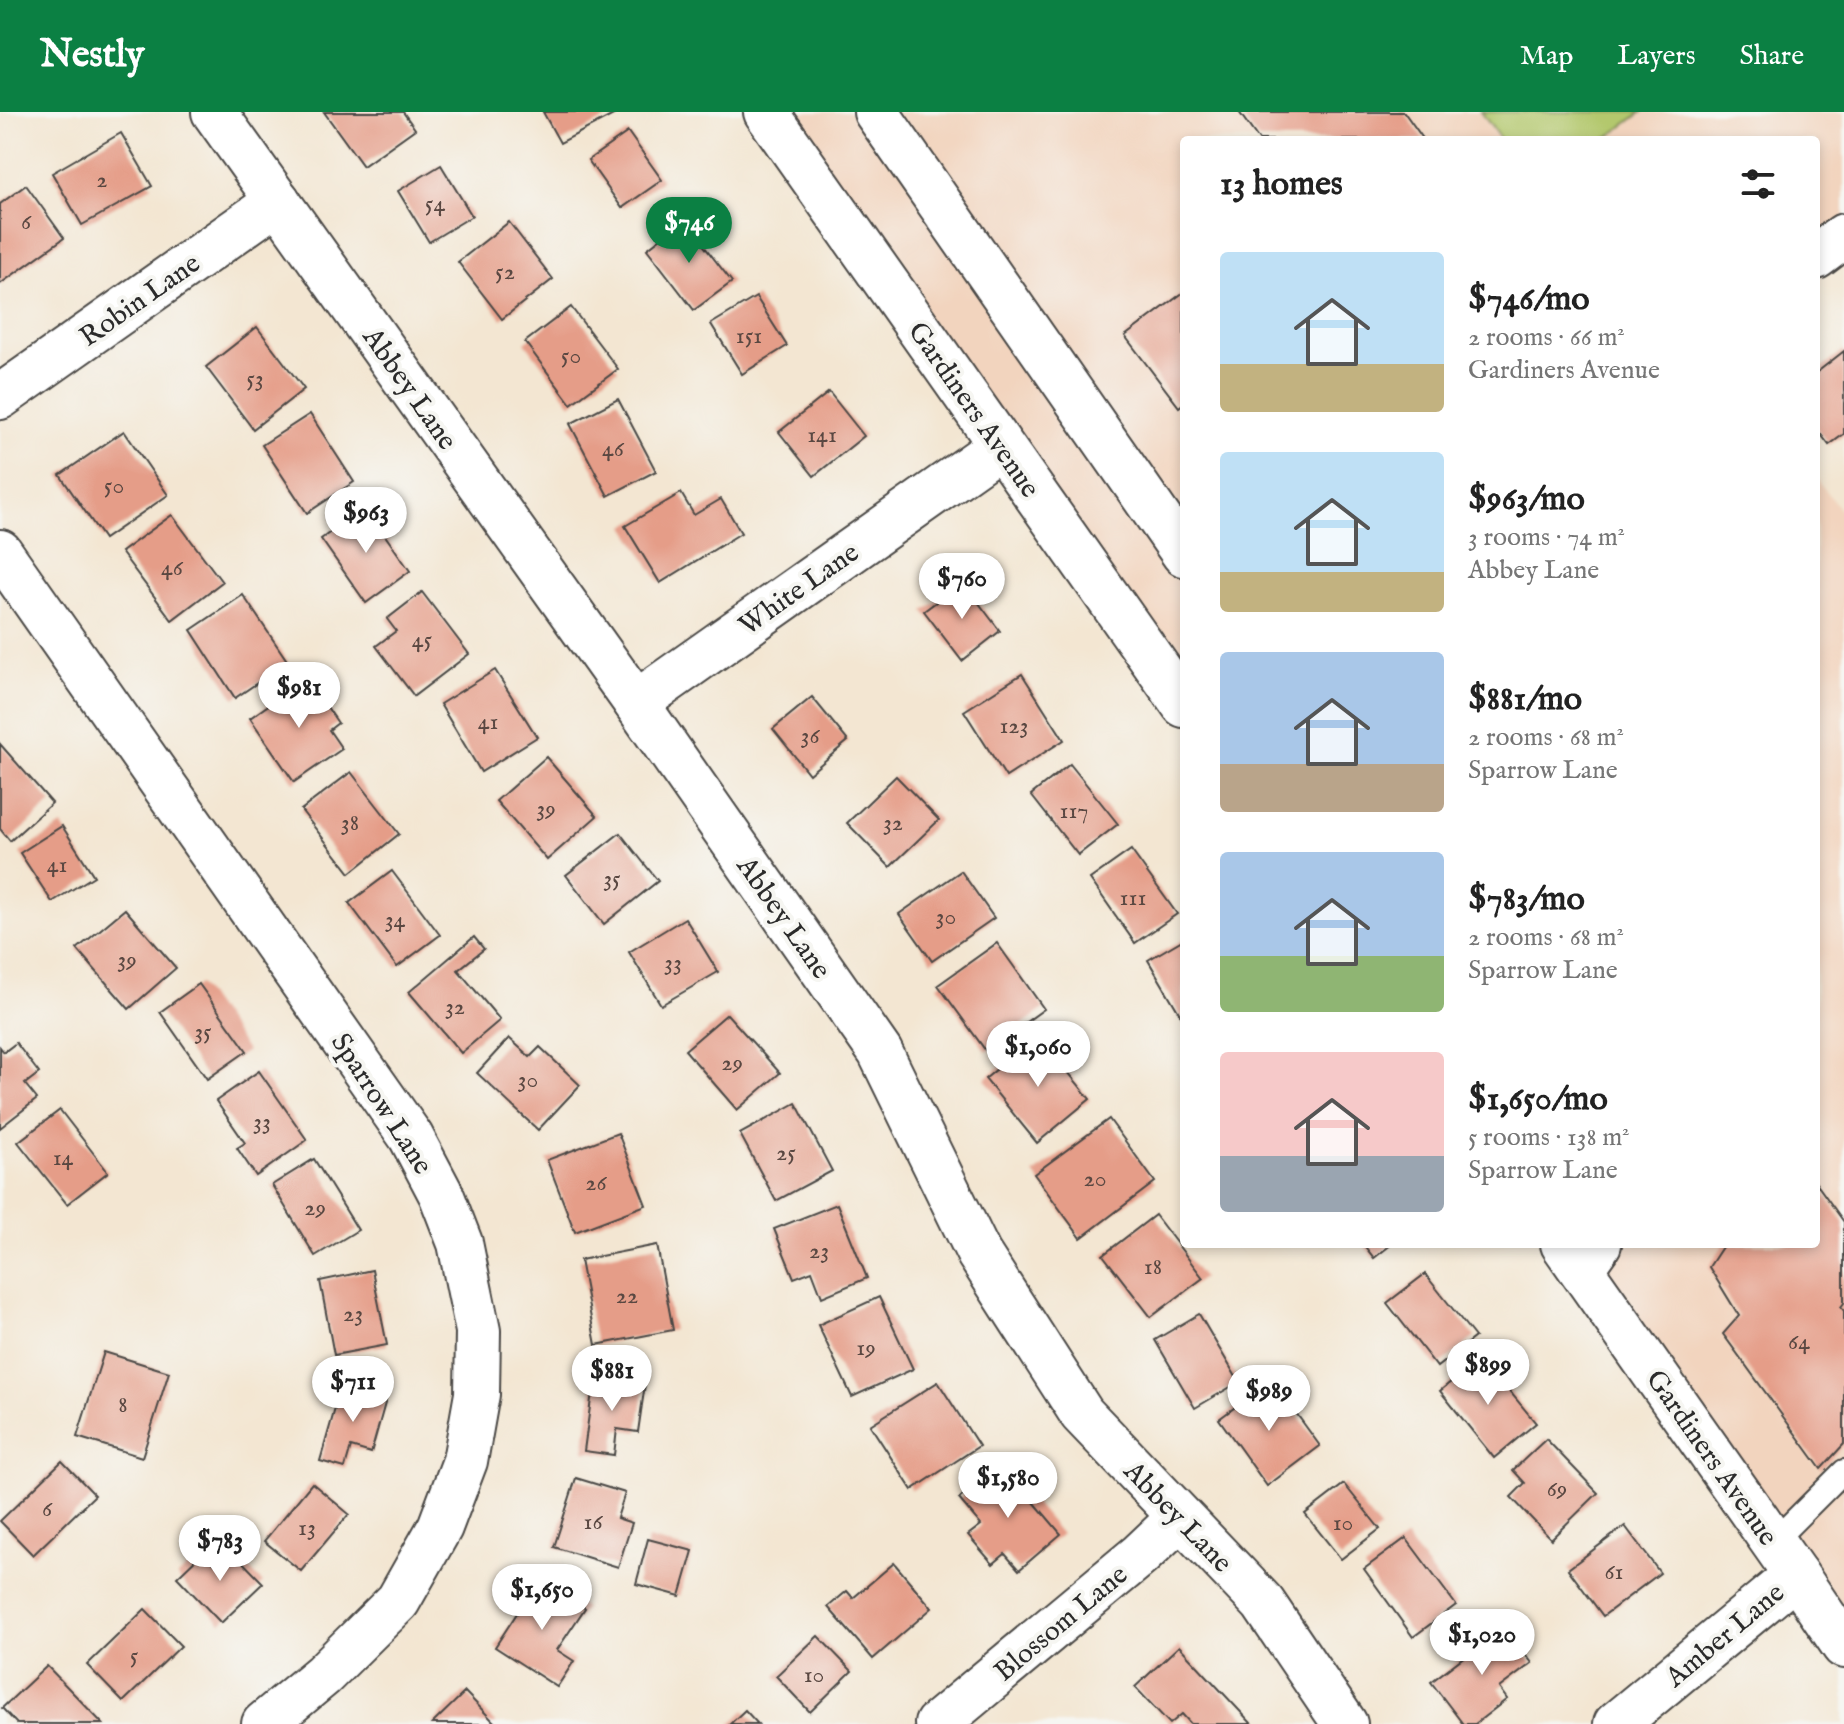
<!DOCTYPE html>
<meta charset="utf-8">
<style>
:root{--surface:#fff;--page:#f2f2f2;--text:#222;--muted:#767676;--accent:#0b8043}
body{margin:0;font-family:"IM FELL English",serif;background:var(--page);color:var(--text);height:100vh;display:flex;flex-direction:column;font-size:30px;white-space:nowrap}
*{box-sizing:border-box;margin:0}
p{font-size:26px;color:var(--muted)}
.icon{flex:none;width:44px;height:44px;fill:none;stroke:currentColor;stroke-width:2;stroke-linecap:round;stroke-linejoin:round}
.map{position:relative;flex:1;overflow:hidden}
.sheet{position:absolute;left:1180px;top:24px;width:640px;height:1112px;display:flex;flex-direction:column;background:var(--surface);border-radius:8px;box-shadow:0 4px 12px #0003}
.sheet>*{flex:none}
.price{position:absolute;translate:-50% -68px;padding:0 18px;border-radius:28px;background:#fff;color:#222;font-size:26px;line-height:52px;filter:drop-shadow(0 2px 4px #0008)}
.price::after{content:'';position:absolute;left:50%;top:48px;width:24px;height:18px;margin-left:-12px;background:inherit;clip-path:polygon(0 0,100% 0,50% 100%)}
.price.selected{background:var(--accent);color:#fff}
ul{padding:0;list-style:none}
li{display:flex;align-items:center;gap:24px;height:200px;padding:0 40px}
li span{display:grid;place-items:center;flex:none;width:224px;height:160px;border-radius:8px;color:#555}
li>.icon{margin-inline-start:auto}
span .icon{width:96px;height:96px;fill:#fffc;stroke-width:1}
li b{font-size:34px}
h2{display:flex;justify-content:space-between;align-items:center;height:96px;padding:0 40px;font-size:34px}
header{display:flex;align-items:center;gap:48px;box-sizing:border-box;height:112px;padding:0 40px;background:var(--accent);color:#fff}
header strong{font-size:38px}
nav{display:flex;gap:44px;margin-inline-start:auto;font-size:28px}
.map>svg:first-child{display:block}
</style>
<header>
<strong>Nestly</strong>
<nav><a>Map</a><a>Layers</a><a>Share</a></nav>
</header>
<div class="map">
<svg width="1844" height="1612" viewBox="0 0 1844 1612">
<rect width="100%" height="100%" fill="#f6f6f2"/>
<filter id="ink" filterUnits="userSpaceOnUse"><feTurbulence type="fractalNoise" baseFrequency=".0125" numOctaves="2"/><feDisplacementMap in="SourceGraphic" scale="16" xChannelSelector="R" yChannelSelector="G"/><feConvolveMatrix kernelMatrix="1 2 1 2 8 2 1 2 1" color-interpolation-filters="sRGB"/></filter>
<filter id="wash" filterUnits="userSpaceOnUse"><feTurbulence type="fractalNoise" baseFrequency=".006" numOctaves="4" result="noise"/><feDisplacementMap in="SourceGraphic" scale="32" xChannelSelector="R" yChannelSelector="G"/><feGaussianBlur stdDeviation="1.8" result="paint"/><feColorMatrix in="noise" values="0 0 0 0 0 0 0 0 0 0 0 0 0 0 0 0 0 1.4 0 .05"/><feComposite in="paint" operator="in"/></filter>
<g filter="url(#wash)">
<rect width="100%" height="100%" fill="#f3e6d2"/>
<!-- built -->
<g fill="#f2d4be">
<path d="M 781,0 L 1481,0 L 1501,28 L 1184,28 L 1184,568 Z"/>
<path d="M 1642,0 L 1844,0 L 1844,134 L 1816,155 L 1816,28 L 1604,28 Z"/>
<path d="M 1816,366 L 1844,403 L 1844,1497 L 1585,1132 L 1816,1132 Z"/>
</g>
<!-- green -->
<path fill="#b3c86d" stroke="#6f7a4c" stroke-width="2" d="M 1481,0 L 1642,0 L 1604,28 L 1501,28 Z"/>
<g id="blocks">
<!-- building -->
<g fill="#e59d88">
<path d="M 324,0 L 403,0 L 415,17 L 363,54 Z"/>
<path d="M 543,0 L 619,0 L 560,31 Z"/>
<path d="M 1239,0 L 1404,0 L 1424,28 L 1259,28 Z"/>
<path d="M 628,20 L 662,68 L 622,96 L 588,48 Z"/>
<path d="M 121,21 L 152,74 L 82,113 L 52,61 Z"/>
<path d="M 441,53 L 472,104 L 429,130 L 398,79 Z"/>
<path d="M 26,73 L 64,126 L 0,172 L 0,92 Z"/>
<path d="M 684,108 L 732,170 L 694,198 L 647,137 Z"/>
<path d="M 509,110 L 553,167 L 502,207 L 458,150 Z"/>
<path d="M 1184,180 L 1184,291 L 1179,295 L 1125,224 Z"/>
<path d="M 756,185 L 787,234 L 742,262 L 711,212 Z"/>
<path d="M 571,195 L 618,257 L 571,292 L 525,230 Z"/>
<path d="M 257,215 L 304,277 L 253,317 L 206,255 Z"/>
<path d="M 1844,239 L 1844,322 L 1829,333 L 1816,316 L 1816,261 Z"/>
<path d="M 829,280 L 864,324 L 814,364 L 779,320 Z"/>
<path d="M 618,287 L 656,359 L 608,384 L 570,312 Z"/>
<path d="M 310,302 L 354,370 L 307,401 L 262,333 Z"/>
<path d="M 124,319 L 168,383 L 104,427 L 60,363 Z"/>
<path d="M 681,381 L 694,403 L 721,387 L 741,421 L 660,471 L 625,414 Z"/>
<path d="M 365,395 L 410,459 L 366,491 L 321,427 Z"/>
<path d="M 172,403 L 222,470 L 172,508 L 121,440 Z"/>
<path d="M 963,470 L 1000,519 L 962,549 L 924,499 Z"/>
<path d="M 422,480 L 469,542 L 414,584 L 376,534 L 396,519 L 387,507 Z"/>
<path d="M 243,483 L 288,550 L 235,586 L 191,518 Z"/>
<path d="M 495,558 L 537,625 L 481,660 L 440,592 Z"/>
<path d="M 1022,562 L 1064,628 L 1006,665 L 964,599 Z"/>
<path d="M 307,566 L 338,611 L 329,618 L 342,637 L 294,670 L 250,606 Z"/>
<path d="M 812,585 L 848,629 L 809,662 L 773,617 Z"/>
<path d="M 0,632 L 52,691 L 10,729 L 0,717 Z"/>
<path d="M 546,645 L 597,704 L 547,748 L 496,689 Z"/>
<path d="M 1070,652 L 1118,712 L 1078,743 L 1031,683 Z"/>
<path d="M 351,660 L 399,722 L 350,761 L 301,698 Z"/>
<path d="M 896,664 L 939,708 L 890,755 L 847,711 Z"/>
<path d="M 62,714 L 94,764 L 52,790 L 20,741 Z"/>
<path d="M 620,721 L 658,769 L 604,812 L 566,763 Z"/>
<path d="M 1131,738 L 1177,802 L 1135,831 L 1090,767 Z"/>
<path d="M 392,759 L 440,823 L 397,855 L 349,791 Z"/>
<path d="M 961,759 L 994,806 L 932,849 L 899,802 Z"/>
<path d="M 125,797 L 176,856 L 129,897 L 77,837 Z"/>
<path d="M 685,806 L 718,860 L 661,893 L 629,840 Z"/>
<path d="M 474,825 L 484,837 L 458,858 L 500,908 L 461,941 L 409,880 Z"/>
<path d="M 1184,827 L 1184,909 L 1148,848 Z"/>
<path d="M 997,831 L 1044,897 L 986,939 L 938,873 Z"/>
<path d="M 199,872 L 247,939 L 207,967 L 160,900 Z"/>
<path d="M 727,902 L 780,961 L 737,998 L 685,938 Z"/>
<path d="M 1038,923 L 1090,987 L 1037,1031 L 985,967 Z"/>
<path d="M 509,926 L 530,945 L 540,935 L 580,973 L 538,1018 L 477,961 Z"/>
<path d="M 16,931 L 39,961 L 25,972 L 37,987 L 0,1016 L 0,935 L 4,940 Z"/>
<path d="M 259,959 L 307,1028 L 256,1064 L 237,1036 L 245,1031 L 216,989 Z"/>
<path d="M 796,991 L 832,1059 L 776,1089 L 740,1022 Z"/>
<path d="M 60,998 L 108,1060 L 67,1092 L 18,1030 Z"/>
<path d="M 1109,1007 L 1155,1070 L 1081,1126 L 1034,1062 Z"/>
<path d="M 618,1021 L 646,1093 L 575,1120 L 547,1048 Z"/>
<path d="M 314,1047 L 358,1118 L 315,1144 L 272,1073 Z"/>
<path d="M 1816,1071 L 1844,1110 L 1844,1191 L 1841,1195 L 1844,1199 L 1844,1332 L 1821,1357 L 1723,1222 L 1739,1204 L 1709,1155 L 1724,1132 L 1816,1132 Z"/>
<path d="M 837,1092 L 867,1166 L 822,1185 L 812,1159 L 794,1166 L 774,1117 Z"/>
<path d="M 1155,1103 L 1203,1166 L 1151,1205 L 1103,1143 Z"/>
<path d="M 1363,1132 L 1392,1132 L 1374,1146 Z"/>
<path d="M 657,1133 L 673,1218 L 596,1233 L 580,1148 Z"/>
<path d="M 372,1158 L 387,1233 L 334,1243 L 320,1169 Z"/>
<path d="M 1425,1162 L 1475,1225 L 1437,1255 L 1387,1191 Z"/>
<path d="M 879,1185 L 913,1257 L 852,1285 L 818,1213 Z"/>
<path d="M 1199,1202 L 1239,1270 L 1195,1296 L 1155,1228 Z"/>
<path d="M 104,1240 L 169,1260 L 142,1345 L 77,1325 Z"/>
<path d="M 1481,1245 L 1536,1311 L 1494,1346 L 1440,1279 Z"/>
<path d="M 594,1265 L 645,1272 L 638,1320 L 617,1317 L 614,1343 L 584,1339 Z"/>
<path d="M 1272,1268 L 1320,1334 L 1267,1374 L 1219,1307 Z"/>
<path d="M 938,1270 L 979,1334 L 912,1378 L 870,1313 Z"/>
<path d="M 342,1272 L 387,1284 L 371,1341 L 351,1335 L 345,1356 L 320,1349 Z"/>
<path d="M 1546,1327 L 1598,1381 L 1551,1427 L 1511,1385 L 1525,1371 L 1513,1358 Z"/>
<path d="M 62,1349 L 95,1383 L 33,1443 L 0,1409 Z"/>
<path d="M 1001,1351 L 1061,1422 L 1019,1458 L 1005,1442 L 993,1452 L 968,1423 L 981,1413 L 959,1387 Z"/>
<path d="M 576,1366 L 625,1381 L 617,1406 L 632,1411 L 618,1455 L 554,1435 Z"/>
<path d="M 312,1371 L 349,1402 L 301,1459 L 264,1429 Z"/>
<path d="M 1344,1372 L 1380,1417 L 1341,1447 L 1305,1402 Z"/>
<path d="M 1625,1414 L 1660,1461 L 1603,1504 L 1568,1457 Z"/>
<path d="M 1406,1426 L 1456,1493 L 1413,1525 L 1364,1457 Z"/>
<path d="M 648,1427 L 693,1439 L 680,1484 L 636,1472 Z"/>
<path d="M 230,1437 L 263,1471 L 221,1511 L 177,1465 L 203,1440 L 215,1452 Z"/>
<path d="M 894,1451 L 932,1496 L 873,1547 L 828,1495 L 847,1479 L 853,1486 Z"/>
<path d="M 540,1466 L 585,1496 L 557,1538 L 574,1549 L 557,1575 L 495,1535 Z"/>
<path d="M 145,1497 L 181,1534 L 123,1590 L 87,1553 Z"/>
<path d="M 1504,1514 L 1532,1551 L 1499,1576 L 1507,1587 L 1475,1612 L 1463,1612 L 1431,1570 Z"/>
<path d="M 818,1524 L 852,1559 L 810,1600 L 776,1564 Z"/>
<path d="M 1179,1534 L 1252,1612 L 1191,1612 L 1182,1602 L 1170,1612 L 1135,1575 Z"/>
<path d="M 47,1554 L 103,1612 L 17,1612 L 2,1596 Z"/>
<path d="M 465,1580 L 496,1612 L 432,1612 Z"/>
<path d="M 745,1598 L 758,1612 L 730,1612 Z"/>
</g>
</g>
</g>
<g filter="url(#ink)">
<use href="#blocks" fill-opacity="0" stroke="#494744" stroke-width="2"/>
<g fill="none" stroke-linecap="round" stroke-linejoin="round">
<!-- service casing -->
<g stroke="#494744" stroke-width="26">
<path id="service" d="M 1773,1430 L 1844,1359"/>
</g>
<!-- minor casing -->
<g stroke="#494744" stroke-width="48">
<g id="minor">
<path d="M 214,0 L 636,591 L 880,940 L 979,1142 L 1082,1302 L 1263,1491 L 1345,1612"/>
<path d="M 876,0 L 1184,442"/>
<path d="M 1816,145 L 1844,124"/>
<path d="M 0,285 L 278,89"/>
<path d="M 0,440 L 411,1025 L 441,1082 L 460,1131 L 478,1219 L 477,1282 L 465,1349 L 440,1415 L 398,1489 L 323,1563 L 264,1612"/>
<path d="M 636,591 L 1000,334"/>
<path d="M 1581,1157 L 1599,1132"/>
<path d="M 937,1612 L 1140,1443 L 1180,1405"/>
<path d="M 1616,1612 L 1796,1463"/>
</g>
</g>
<!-- secondary casing -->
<g stroke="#494744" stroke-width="48">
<g id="secondary">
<path d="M 766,0 L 1184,593"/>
<path d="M 1563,1132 L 1796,1463 L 1844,1534"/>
</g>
</g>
<!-- service -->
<use href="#service" stroke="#fff" stroke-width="22"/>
<!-- minor -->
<use href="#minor" stroke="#fff" stroke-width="44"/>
<!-- secondary -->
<use href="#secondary" stroke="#fff" stroke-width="44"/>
</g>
</g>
<g text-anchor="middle" stroke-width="8" stroke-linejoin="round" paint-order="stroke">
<!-- number labels -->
<g font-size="24" fill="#5a4842">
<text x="102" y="75">2</text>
<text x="435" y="99">54</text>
<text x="26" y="117">6</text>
<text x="505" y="167">52</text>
<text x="749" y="231">151</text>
<text x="571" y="251">50</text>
<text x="255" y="274">53</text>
<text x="822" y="330">141</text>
<text x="613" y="344">46</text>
<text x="114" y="381">50</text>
<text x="172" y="463">46</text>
<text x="422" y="535">45</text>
<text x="488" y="617">41</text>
<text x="1014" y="621">123</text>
<text x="810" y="631">36</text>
<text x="546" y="704">39</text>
<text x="1074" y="706">117</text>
<text x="350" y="718">38</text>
<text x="893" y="718">32</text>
<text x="57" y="760">41</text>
<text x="612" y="774">35</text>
<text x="1133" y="793">111</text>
<text x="946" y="812">30</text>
<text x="395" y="815">34</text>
<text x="127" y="855">39</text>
<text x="673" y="858">33</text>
<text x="455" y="902">32</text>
<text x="203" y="927">35</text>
<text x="732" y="958">29</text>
<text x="528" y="975">30</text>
<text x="262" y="1017">33</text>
<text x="786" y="1048">25</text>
<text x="63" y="1053">14</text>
<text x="1095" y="1074">20</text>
<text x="596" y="1078">26</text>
<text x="315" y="1103">29</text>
<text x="819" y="1146">23</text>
<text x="1153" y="1162">18</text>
<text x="627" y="1191">22</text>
<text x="353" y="1209">23</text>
<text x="1799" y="1237">64</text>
<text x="866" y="1243">19</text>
<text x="123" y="1300">8</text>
<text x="1557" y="1384">69</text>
<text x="47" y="1404">6</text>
<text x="593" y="1417">16</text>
<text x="1343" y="1418">10</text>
<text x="307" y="1423">13</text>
<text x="1614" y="1467">61</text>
<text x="134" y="1551">5</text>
<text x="814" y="1570">10</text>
</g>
<!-- street labels -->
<g font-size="28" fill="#2b2b2b" stroke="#f6f6f2">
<text transform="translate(139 187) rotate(-35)" y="10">Robin Lane</text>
<text transform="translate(411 276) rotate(55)" y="10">Abbey Lane</text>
<text transform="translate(975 297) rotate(55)" y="10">Gardiners Avenue</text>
<text transform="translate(798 476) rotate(-35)" y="10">White Lane</text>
<text transform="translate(785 805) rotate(55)" y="10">Abbey Lane</text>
<text transform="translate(383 991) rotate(57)" y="10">Sparrow Lane</text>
<text transform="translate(1713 1345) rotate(55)" y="10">Gardiners Avenue</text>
<text transform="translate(1179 1404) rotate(46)" y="10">Abbey Lane</text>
<text transform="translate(1060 1510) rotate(-40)" y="10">Blossom Lane</text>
<text transform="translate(1724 1522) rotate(-40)" y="10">Amber Lane</text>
</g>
</g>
</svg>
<b class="price selected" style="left:689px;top:153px">$746</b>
<b class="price" style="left:366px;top:443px">$963</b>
<b class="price" style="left:962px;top:509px">$760</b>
<b class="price" style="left:299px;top:618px">$981</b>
<b class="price" style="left:1038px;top:977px">$1,060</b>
<b class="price" style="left:1488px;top:1295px">$899</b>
<b class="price" style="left:612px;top:1301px">$881</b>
<b class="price" style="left:353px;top:1312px">$711</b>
<b class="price" style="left:1269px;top:1321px">$989</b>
<b class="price" style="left:1008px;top:1408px">$1,580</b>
<b class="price" style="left:220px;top:1471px">$783</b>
<b class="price" style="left:542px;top:1520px">$1,650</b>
<b class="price" style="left:1482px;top:1565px">$1,020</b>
<section class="sheet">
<h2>13 homes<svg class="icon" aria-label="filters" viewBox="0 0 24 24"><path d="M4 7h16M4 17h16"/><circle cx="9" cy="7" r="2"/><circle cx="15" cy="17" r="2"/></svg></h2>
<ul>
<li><span style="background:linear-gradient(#bfe0f5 70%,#c2b280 0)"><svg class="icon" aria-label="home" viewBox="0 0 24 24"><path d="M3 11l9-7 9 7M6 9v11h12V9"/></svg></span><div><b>$746/mo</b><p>2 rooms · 66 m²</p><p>Gardiners Avenue</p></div></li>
<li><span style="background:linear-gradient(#bfe0f5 75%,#c2b280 0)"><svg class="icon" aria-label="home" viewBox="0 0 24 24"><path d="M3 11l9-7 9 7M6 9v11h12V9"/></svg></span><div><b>$963/mo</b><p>3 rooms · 74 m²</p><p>Abbey Lane</p></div></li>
<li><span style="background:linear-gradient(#a9c7e8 70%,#b9a48a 0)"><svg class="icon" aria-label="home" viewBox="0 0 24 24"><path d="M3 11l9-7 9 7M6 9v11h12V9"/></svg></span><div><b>$881/mo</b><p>2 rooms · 68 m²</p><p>Sparrow Lane</p></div></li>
<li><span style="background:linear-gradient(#a9c7e8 65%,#8fb573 0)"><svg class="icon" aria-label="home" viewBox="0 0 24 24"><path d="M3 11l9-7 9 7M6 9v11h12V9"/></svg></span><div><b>$783/mo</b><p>2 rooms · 68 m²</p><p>Sparrow Lane</p></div></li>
<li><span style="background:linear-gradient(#f6c9c9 65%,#9aa5b1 0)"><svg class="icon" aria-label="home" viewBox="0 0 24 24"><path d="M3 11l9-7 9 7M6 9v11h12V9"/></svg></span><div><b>$1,650/mo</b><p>5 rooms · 138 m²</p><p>Sparrow Lane</p></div></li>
</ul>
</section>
</div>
